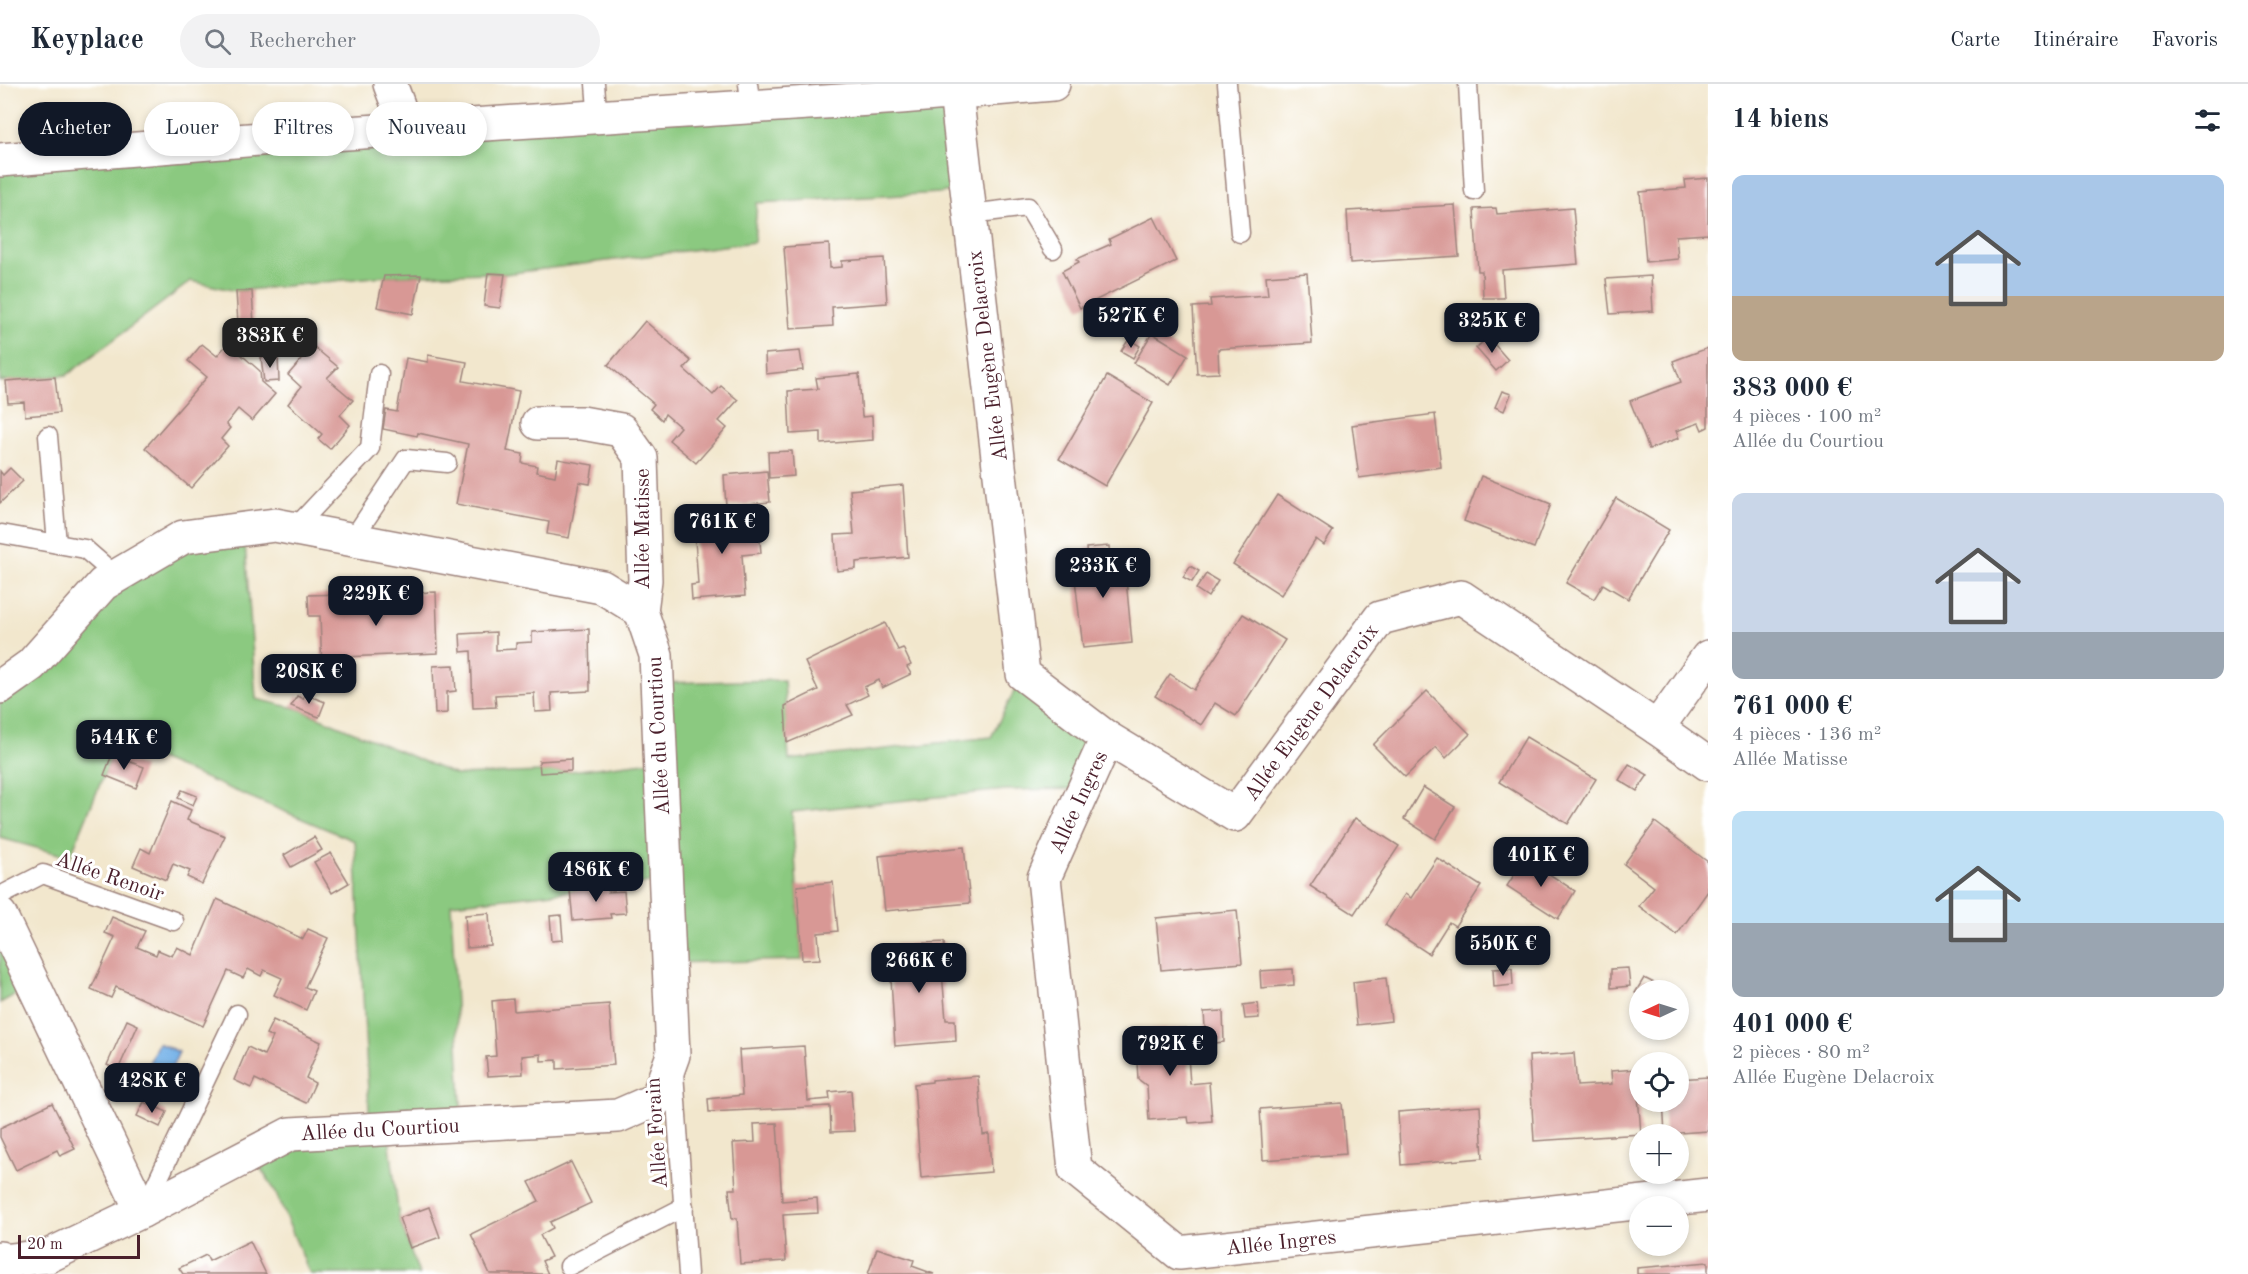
<!DOCTYPE html>
<html lang="fr">
<meta charset="utf-8">
<style>
:root{--surface:#fff;--page:#f2f2f3;--text:#1f2937;--muted:#747a83;--line:#e0e1e3;--accent:#111827}
body{margin:0;font-family:"Old Standard TT",serif;background:var(--page);color:var(--text);height:100vh;display:flex;flex-direction:column;font-size:22px;white-space:nowrap}
*{box-sizing:border-box;margin:0}
p{font-size:20px;color:var(--muted)}
.icon{flex:none;width:33px;height:33px;fill:none;stroke:currentColor;stroke-width:2;stroke-linecap:round;stroke-linejoin:round}
.map{position:relative;flex:1;overflow:hidden}
.side{display:flex;flex-direction:column;background:var(--surface);width:540px}
.side>*{flex:none}
.top-card{position:absolute;left:18px;top:18px;width:570px;height:54px;display:flex;gap:12px}
.needle{width:39px;rotate:266deg}
.buttons{position:absolute;left:1629px;top:896px;display:grid;gap:12px}
.buttons a{display:grid;place-items:center;width:60px;height:60px;border-radius:50%;background:var(--surface);box-shadow:0 3px 9px #0003;font-size:30px}
.scale{position:absolute;left:18px;bottom:15px;width:122px;box-sizing:border-box;padding-left:6px;border:3px solid #4a1f2b;border-top:0;font-size:16px;line-height:21px;white-space:nowrap;color:#4a1f2b;-webkit-text-stroke:4px #fff;paint-order:stroke}
.price{position:absolute;translate:-50% -51px;padding:0 14px;border-radius:12px;background:var(--accent);color:#fff;font-size:20px;line-height:39px;filter:drop-shadow(0 2px 3px #0008)}
.price::after{content:'';position:absolute;left:50%;top:36px;width:18px;height:14px;margin-left:-9px;background:inherit;clip-path:polygon(0 0,100% 0,50% 100%)}
.price.on{background:#222;color:#fff}
ul{padding:0;list-style:none}
li{display:grid;align-content:center;gap:12px;height:318px;padding:0 24px}
li span{display:grid;place-items:center;height:186px;border-radius:12px;color:#555}
li>.icon{margin-inline-start:auto}
span .icon{width:108px;height:108px;fill:#fffc;stroke-width:1}
li b{font-size:26px}
h2{display:flex;justify-content:space-between;align-items:center;height:72px;padding:0 24px;font-size:26px}
.chip{padding:0 21px;border-radius:27px;background:var(--surface);box-shadow:0 3px 9px #0003;font-size:21px;line-height:54px}
.chip.on{background:var(--accent);color:#fff}
header{display:flex;align-items:center;gap:36px;box-sizing:border-box;height:84px;padding:0 30px;background:var(--surface);border-bottom:2px solid var(--line)}
header strong{font-size:28px}
nav{display:flex;gap:33px;margin-inline-start:auto;font-size:21px}
.search{width:420px;height:54px;background:var(--page);display:flex;align-items:center;gap:15px;box-sizing:border-box;padding:0 21px;border-radius:33px;color:var(--muted);font-size:22px}
main{display:flex;flex:1;min-height:0}
.map>svg:first-child{display:block}
</style>
<header>
<strong>Keyplace</strong>
<div class="search"><svg class="icon" aria-label="search" viewBox="0 0 24 24"><circle cx="10" cy="10" r="6"/><path d="M15 15l6 6"/></svg>Rechercher</div>
<nav><a>Carte</a><a>Itinéraire</a><a>Favoris</a></nav>
</header>
<main>
<div class="map">
<svg width="1708" height="1190" viewBox="0 0 1708 1190">
<rect width="100%" height="100%" fill="#fff"/>
<filter id="ink" filterUnits="userSpaceOnUse"><feTurbulence type="fractalNoise" baseFrequency=".0167" numOctaves="2"/><feDisplacementMap in="SourceGraphic" scale="12" xChannelSelector="R" yChannelSelector="G"/><feConvolveMatrix kernelMatrix="1 2 1 2 8 2 1 2 1" color-interpolation-filters="sRGB"/></filter>
<filter id="wash" filterUnits="userSpaceOnUse"><feTurbulence type="fractalNoise" baseFrequency=".008" numOctaves="4" result="noise"/><feDisplacementMap in="SourceGraphic" scale="24" xChannelSelector="R" yChannelSelector="G"/><feGaussianBlur stdDeviation="1.35" result="paint"/><feColorMatrix in="noise" values="0 0 0 0 0 0 0 0 0 0 0 0 0 0 0 0 0 1.4 0 .05"/><feComposite in="paint" operator="in"/></filter>
<g filter="url(#wash)">
<rect width="100%" height="100%" fill="#f2e7cd"/>
<!-- grass -->
<g fill="#8bc980" stroke="#6a7456" stroke-width="1.5">
<path d="M 956,9 L 968,103 L 940,109 L 757,119 L 754,158 L 505,190 L 488,189 L 384,192 L 236,207 L 191,197 L 67,291 L 0,298 L 0,76 Z"/>
<path d="M 244,445 L 256,615 L 299,625 L 456,691 L 571,687 L 661,676 L 658,599 L 784,596 L 789,676 L 991,653 L 1023,590 L 1107,654 L 1084,705 L 1005,706 L 792,728 L 802,876 L 669,879 L 666,797 L 451,820 L 462,1041 L 388,1045 L 399,1134 L 419,1190 L 310,1190 L 274,1105 L 252,1071 L 370,1046 L 355,757 L 111,655 L 112,671 L 70,773 L 0,754 L 0,603 L 103,500 Z"/>
<path d="M 0,831 L 34,900 L 0,919 Z"/>
</g>
<!-- water -->
<path fill="#76b2e8" stroke="#60688a" stroke-width="1.5" d="M 158,959 L 179,968 L 160,1009 L 140,1000 Z"/>
<g id="blocks">
<!-- building -->
<g fill="#d89895">
<path d="M 1708,94 L 1708,150 L 1676,152 L 1678,175 L 1646,178 L 1640,108 L 1686,104 L 1685,96 Z"/>
<path d="M 1455,121 L 1459,172 L 1350,179 L 1347,127 Z"/>
<path d="M 1496,124 L 1497,130 L 1573,124 L 1578,180 L 1502,186 L 1504,214 L 1483,214 L 1482,187 L 1478,187 L 1474,125 Z"/>
<path d="M 1154,133 L 1176,177 L 1080,224 L 1062,187 L 1079,178 L 1077,175 L 1111,160 L 1109,155 Z"/>
<path d="M 829,160 L 830,184 L 842,183 L 842,177 L 884,174 L 887,219 L 832,223 L 833,242 L 790,245 L 784,163 Z"/>
<path d="M 488,189 L 505,190 L 500,224 L 484,222 Z"/>
<path d="M 1307,189 L 1312,259 L 1218,265 L 1219,289 L 1197,290 L 1193,223 L 1211,222 L 1210,215 L 1268,211 L 1266,192 Z"/>
<path d="M 421,191 L 413,230 L 377,223 L 384,192 Z"/>
<path d="M 1651,192 L 1653,227 L 1610,230 L 1606,195 Z"/>
<path d="M 236,207 L 252,207 L 254,240 L 238,240 Z"/>
<path d="M 645,237 L 691,277 L 684,285 L 713,311 L 721,302 L 738,316 L 719,337 L 727,344 L 696,379 L 669,356 L 680,343 L 665,330 L 662,336 L 650,325 L 654,320 L 608,281 Z"/>
<path d="M 1152,249 L 1188,271 L 1170,301 L 1134,279 Z"/>
<path d="M 1488,253 L 1508,276 L 1496,287 L 1476,264 Z"/>
<path d="M 1129,255 L 1140,262 L 1133,274 L 1121,267 Z"/>
<path d="M 228,259 L 260,287 L 261,298 L 275,310 L 252,337 L 238,325 L 226,340 L 230,344 L 221,355 L 228,362 L 191,404 L 145,364 L 207,293 L 188,277 L 202,260 L 217,272 Z"/>
<path d="M 313,262 L 338,283 L 327,294 L 353,316 L 340,331 L 350,341 L 330,365 L 318,355 L 322,350 L 288,320 L 301,303 L 288,291 Z"/>
<path d="M 1708,264 L 1708,343 L 1702,346 L 1699,339 L 1676,347 L 1679,354 L 1649,365 L 1630,317 L 1681,298 L 1673,277 Z"/>
<path d="M 800,267 L 803,286 L 766,290 L 765,270 Z"/>
<path d="M 428,271 L 467,278 L 463,297 L 519,307 L 507,367 L 523,370 L 522,379 L 537,382 L 536,388 L 555,392 L 558,375 L 593,381 L 590,400 L 579,398 L 569,454 L 547,450 L 549,438 L 456,420 L 468,360 L 418,349 L 417,352 L 383,345 L 386,326 L 397,328 L 406,274 L 428,278 Z"/>
<path d="M 278,272 L 279,297 L 264,298 L 261,273 Z"/>
<path d="M 859,290 L 862,333 L 872,332 L 873,356 L 821,360 L 821,348 L 790,350 L 788,307 L 818,305 L 816,294 Z"/>
<path d="M 1107,292 L 1153,319 L 1105,402 L 1059,375 Z"/>
<path d="M 55,293 L 59,329 L 25,332 L 24,318 L 8,319 L 6,297 Z"/>
<path d="M 1502,307 L 1511,310 L 1504,327 L 1495,323 Z"/>
<path d="M 1435,330 L 1441,383 L 1359,394 L 1352,341 Z"/>
<path d="M 792,367 L 794,392 L 769,394 L 768,368 Z"/>
<path d="M 10,384 L 23,397 L 0,419 L 0,387 L 3,391 Z"/>
<path d="M 767,387 L 770,418 L 726,422 L 724,391 Z"/>
<path d="M 1481,392 L 1551,420 L 1534,464 L 1464,437 Z"/>
<path d="M 903,401 L 908,473 L 856,478 L 856,485 L 837,487 L 835,451 L 854,450 L 850,406 Z"/>
<path d="M 1277,411 L 1333,447 L 1324,461 L 1316,455 L 1281,511 L 1233,480 Z"/>
<path d="M 1616,414 L 1669,446 L 1628,515 L 1603,500 L 1594,515 L 1566,499 Z"/>
<path d="M 758,434 L 761,469 L 742,471 L 745,512 L 692,516 L 691,501 L 698,500 L 695,455 L 680,457 L 679,440 Z"/>
<path d="M 1109,462 L 1110,475 L 1124,474 L 1132,559 L 1083,564 L 1073,478 L 1087,477 L 1086,464 Z"/>
<path d="M 1190,482 L 1199,487 L 1192,498 L 1183,493 Z"/>
<path d="M 1206,490 L 1218,497 L 1208,513 L 1196,505 Z"/>
<path d="M 436,508 L 438,569 L 344,573 L 344,585 L 322,586 L 320,532 L 309,532 L 308,511 L 345,510 L 345,527 L 365,526 L 364,520 L 380,519 L 380,510 Z"/>
<path d="M 1243,530 L 1285,556 L 1236,632 L 1215,619 L 1201,641 L 1155,612 L 1170,590 L 1194,606 Z"/>
<path d="M 885,539 L 898,566 L 903,564 L 911,581 L 907,583 L 911,590 L 882,604 L 879,596 L 864,603 L 868,611 L 847,621 L 853,631 L 787,659 L 785,622 L 818,606 L 805,578 Z"/>
<path d="M 589,545 L 590,607 L 551,609 L 552,627 L 535,628 L 534,609 L 495,611 L 496,623 L 473,624 L 471,567 L 461,568 L 460,550 L 496,548 L 496,566 L 516,565 L 516,559 L 532,558 L 532,548 Z"/>
<path d="M 454,581 L 456,607 L 447,608 L 447,629 L 435,630 L 433,582 Z"/>
<path d="M 1427,607 L 1470,650 L 1446,674 L 1436,663 L 1405,693 L 1373,661 Z"/>
<path d="M 304,610 L 325,618 L 319,633 L 291,622 L 297,612 L 303,615 Z"/>
<path d="M 1526,653 L 1596,695 L 1568,740 L 1499,698 Z"/>
<path d="M 112,671 L 144,683 L 136,704 L 104,691 Z"/>
<path d="M 571,675 L 571,687 L 540,689 L 539,677 Z"/>
<path d="M 1629,680 L 1648,691 L 1637,707 L 1619,696 Z"/>
<path d="M 1423,703 L 1455,723 L 1435,755 L 1404,735 Z"/>
<path d="M 182,706 L 197,712 L 193,721 L 178,714 Z"/>
<path d="M 172,717 L 191,726 L 187,736 L 225,752 L 202,800 L 187,793 L 190,787 L 173,780 L 166,796 L 133,782 L 141,764 L 150,769 Z"/>
<path d="M 1355,734 L 1399,762 L 1354,830 L 1310,802 Z"/>
<path d="M 1655,738 L 1708,778 L 1708,807 L 1677,851 L 1639,822 L 1654,803 L 1624,780 Z"/>
<path d="M 314,753 L 322,766 L 291,783 L 284,771 Z"/>
<path d="M 964,763 L 970,819 L 885,827 L 879,772 Z"/>
<path d="M 331,769 L 349,799 L 332,809 L 314,778 Z"/>
<path d="M 1437,774 L 1481,802 L 1455,842 L 1449,838 L 1429,870 L 1385,841 L 1405,810 L 1411,814 Z"/>
<path d="M 1525,774 L 1575,807 L 1558,835 L 1507,802 Z"/>
<path d="M 833,798 L 838,847 L 818,849 L 820,875 L 802,876 L 797,802 Z"/>
<path d="M 609,802 L 608,808 L 624,807 L 626,829 L 610,830 L 611,834 L 573,837 L 570,806 Z"/>
<path d="M 217,815 L 303,855 L 308,845 L 328,854 L 305,903 L 314,907 L 306,926 L 274,911 L 282,894 L 264,886 L 261,892 L 248,885 L 243,894 L 228,887 L 203,942 L 116,903 L 111,914 L 91,905 L 115,853 L 105,849 L 112,833 L 145,847 L 137,863 L 156,871 L 158,866 L 172,872 L 177,863 L 193,871 Z"/>
<path d="M 1237,826 L 1242,879 L 1161,886 L 1156,834 Z"/>
<path d="M 489,829 L 491,862 L 467,864 L 465,831 Z"/>
<path d="M 561,831 L 563,856 L 552,857 L 550,832 Z"/>
<path d="M 944,858 L 946,888 L 942,888 L 946,936 L 955,936 L 956,957 L 895,962 L 889,861 Z"/>
<path d="M 1512,884 L 1513,901 L 1494,903 L 1493,885 Z"/>
<path d="M 1628,884 L 1630,902 L 1611,904 L 1611,885 Z"/>
<path d="M 1293,885 L 1294,901 L 1261,904 L 1260,887 Z"/>
<path d="M 1386,894 L 1391,937 L 1357,941 L 1353,898 Z"/>
<path d="M 1644,894 L 1668,906 L 1640,906 L 1640,911 L 1635,909 Z"/>
<path d="M 513,915 L 514,927 L 609,920 L 614,981 L 557,985 L 557,976 L 541,977 L 541,970 L 522,972 L 523,990 L 488,992 L 486,973 L 496,972 L 492,917 Z"/>
<path d="M 1258,919 L 1259,934 L 1245,935 L 1243,921 Z"/>
<path d="M 1223,927 L 1224,958 L 1206,960 L 1204,928 Z"/>
<path d="M 127,936 L 138,941 L 118,986 L 107,981 Z"/>
<path d="M 273,936 L 321,958 L 306,994 L 315,999 L 306,1019 L 255,995 L 251,1004 L 234,996 L 248,963 L 264,971 L 273,953 L 266,950 Z"/>
<path d="M 1186,944 L 1190,1000 L 1209,998 L 1212,1037 L 1189,1039 L 1188,1033 L 1149,1036 L 1147,1002 L 1138,995 L 1135,947 Z"/>
<path d="M 804,962 L 808,1017 L 830,1015 L 829,1008 L 851,1006 L 854,1047 L 831,1048 L 830,1022 L 709,1028 L 708,1015 L 742,1011 L 739,966 Z"/>
<path d="M 1574,969 L 1577,1002 L 1612,1000 L 1611,987 L 1636,985 L 1641,1050 L 1534,1057 L 1529,972 Z"/>
<path d="M 978,992 L 983,1051 L 989,1050 L 991,1088 L 921,1094 L 914,1000 L 932,998 L 932,996 Z"/>
<path d="M 1708,993 L 1708,1047 L 1665,1050 L 1663,1017 L 1678,1017 L 1678,995 Z"/>
<path d="M 144,1018 L 167,1028 L 160,1043 L 137,1032 Z"/>
<path d="M 52,1019 L 75,1065 L 60,1072 L 57,1066 L 16,1086 L 0,1053 L 0,1044 Z"/>
<path d="M 1342,1019 L 1346,1070 L 1263,1076 L 1260,1025 Z"/>
<path d="M 1480,1022 L 1483,1074 L 1401,1081 L 1398,1028 Z"/>
<path d="M 777,1039 L 782,1117 L 817,1114 L 818,1129 L 783,1131 L 786,1177 L 740,1180 L 737,1134 L 732,1135 L 729,1105 L 736,1105 L 733,1059 L 755,1058 L 754,1040 Z"/>
<path d="M 571,1078 L 591,1119 L 550,1138 L 553,1144 L 540,1151 L 551,1173 L 542,1177 L 548,1190 L 490,1190 L 471,1150 L 539,1117 L 529,1098 Z"/>
<path d="M 429,1123 L 440,1153 L 410,1164 L 399,1134 Z"/>
<path d="M 250,1157 L 266,1190 L 183,1190 L 179,1184 L 206,1171 L 209,1177 Z"/>
<path d="M 877,1164 L 914,1176 L 912,1182 L 934,1190 L 868,1190 Z"/>
<path d="M 1708,1178 L 1708,1190 L 1637,1190 L 1637,1184 Z"/>
</g>
</g>
</g>
<g filter="url(#ink)">
<use href="#blocks" fill-opacity="0" stroke="#9e837c" stroke-width="1.5"/>
<g fill="none" stroke-linecap="round" stroke-linejoin="round">
<!-- lane casing -->
<g stroke="#9e837c" stroke-width="21">
<g id="lane">
<path d="M 595,0 L 597,25 L 601,33"/>
<path d="M 748,0 L 751,23"/>
<path d="M 1227,0 L 1240,149"/>
<path d="M 1468,0 L 1474,107"/>
<path d="M 970,130 L 1028,123 L 1053,165"/>
<path d="M 48,352 L 57,460"/>
<path d="M 294,445 L 370,364 L 379,290"/>
<path d="M 2,450 L 85,465 L 116,492"/>
<path d="M 352,456 L 406,375 L 447,379"/>
<path d="M 0,812 L 43,790 L 174,837"/>
<path d="M 674,988 L 688,1190"/>
<path d="M 145,1123 L 237,930"/>
<path d="M 569,1182 L 684,1123"/>
</g>
</g>
<!-- street casing -->
<g stroke="#9e837c" stroke-width="36">
<g id="street">
<path d="M 390,0 L 398,21 L 401,46"/>
<path d="M 956,9 L 1023,590 L 1107,654 L 1235,731 L 1380,534 L 1461,513 L 1657,644 L 1708,680"/>
<path d="M 0,76 L 285,53 L 901,13 L 1053,0"/>
<path d="M 538,339 L 582,339 L 621,346 L 641,374 L 645,496 L 641,527"/>
<path d="M 0,603 L 31,581 L 103,500 L 183,453 L 275,441 L 602,503 L 641,527 L 656,571 L 673,971 L 657,1015 L 618,1032 L 290,1050 L 142,1127 L 48,1172 L 4,1177 L 0,1174"/>
<path d="M 1657,644 L 1708,573"/>
<path d="M 1107,654 L 1044,794 L 1075,1085 L 1179,1169 L 1708,1111"/>
<path d="M 0,831 L 142,1127"/>
</g>
</g>
<!-- lane -->
<use href="#lane" stroke="#fff" stroke-width="18"/>
<!-- street -->
<use href="#street" stroke="#fff" stroke-width="33"/>
</g>
</g>
<g text-anchor="middle" stroke-width="6" stroke-linejoin="round" paint-order="stroke">
<!-- street labels -->
<g font-size="21" fill="#4a1f2b" stroke="#fff">
<text transform="translate(987 272) rotate(-97)" y="7">Allée Eugène Delacroix</text>
<text transform="translate(642 445) rotate(-90)" y="7">Allée Matisse</text>
<text transform="translate(1311 628) rotate(-54)" y="7">Allée Eugène Delacroix</text>
<text transform="translate(658 652) rotate(-93)" y="7">Allée du Courtiou</text>
<text transform="translate(1078 718) rotate(-65)" y="7">Allée Ingres</text>
<text transform="translate(110 792) rotate(19)" y="7">Allée Renoir</text>
<text transform="translate(380 1045) rotate(-3)" y="7">Allée du Courtiou</text>
<text transform="translate(656 1049) rotate(-94)" y="7">Allée Forain</text>
<text transform="translate(1281 1158) rotate(-6)" y="7">Allée Ingres</text>
</g>
</g>
</svg>
<div class="buttons">
<a><svg class="needle" viewBox="-14 -14 28 28"><path d="M0-13l5 13h-10z" fill="#e53935"/><path d="M0 13l5-13h-10z" fill="#747a83"/></svg></a>
<a><svg class="icon" aria-label="locate" viewBox="0 0 24 24"><circle cx="12" cy="12" r="6"/><path d="M12 2v4M12 18v4M2 12h4M18 12h4"/></svg></a>
<a>+</a>
<a>−</a>
</div>
<div class="scale">20 m</div>
<b class="price" style="left:1131px;top:265px">527K €</b>
<b class="price" style="left:1492px;top:270px">325K €</b>
<b class="price on" style="left:270px;top:285px">383K €</b>
<b class="price" style="left:722px;top:471px">761K €</b>
<b class="price" style="left:1103px;top:515px">233K €</b>
<b class="price" style="left:376px;top:543px">229K €</b>
<b class="price" style="left:309px;top:621px">208K €</b>
<b class="price" style="left:124px;top:687px">544K €</b>
<b class="price" style="left:1541px;top:804px">401K €</b>
<b class="price" style="left:596px;top:819px">486K €</b>
<b class="price" style="left:1503px;top:893px">550K €</b>
<b class="price" style="left:919px;top:910px">266K €</b>
<b class="price" style="left:1170px;top:993px">792K €</b>
<b class="price" style="left:152px;top:1030px">428K €</b>
<div class="top-card">
<a class="chip on">Acheter</a>
<a class="chip">Louer</a>
<a class="chip">Filtres</a>
<a class="chip">Nouveau</a>
</div>
</div>
<section class="side">
<h2>14 biens<svg class="icon" aria-label="filters" viewBox="0 0 24 24"><path d="M4 7h16M4 17h16"/><circle cx="9" cy="7" r="2"/><circle cx="15" cy="17" r="2"/></svg></h2>
<ul>
<li><span style="background:linear-gradient(#a9c7e8 65%,#b9a48a 0)"><svg class="icon" aria-label="home" viewBox="0 0 24 24"><path d="M3 11l9-7 9 7M6 9v11h12V9"/></svg></span><div><b>383 000 €</b><p>4 pièces · 100 m²</p><p>Allée du Courtiou</p></div></li>
<li><span style="background:linear-gradient(#c9d6e8 75%,#9aa5b1 0)"><svg class="icon" aria-label="home" viewBox="0 0 24 24"><path d="M3 11l9-7 9 7M6 9v11h12V9"/></svg></span><div><b>761 000 €</b><p>4 pièces · 136 m²</p><p>Allée Matisse</p></div></li>
<li><span style="background:linear-gradient(#bfe0f5 60%,#9aa5b1 0)"><svg class="icon" aria-label="home" viewBox="0 0 24 24"><path d="M3 11l9-7 9 7M6 9v11h12V9"/></svg></span><div><b>401 000 €</b><p>2 pièces · 80 m²</p><p>Allée Eugène Delacroix</p></div></li>
</ul>
</section>
</main>
